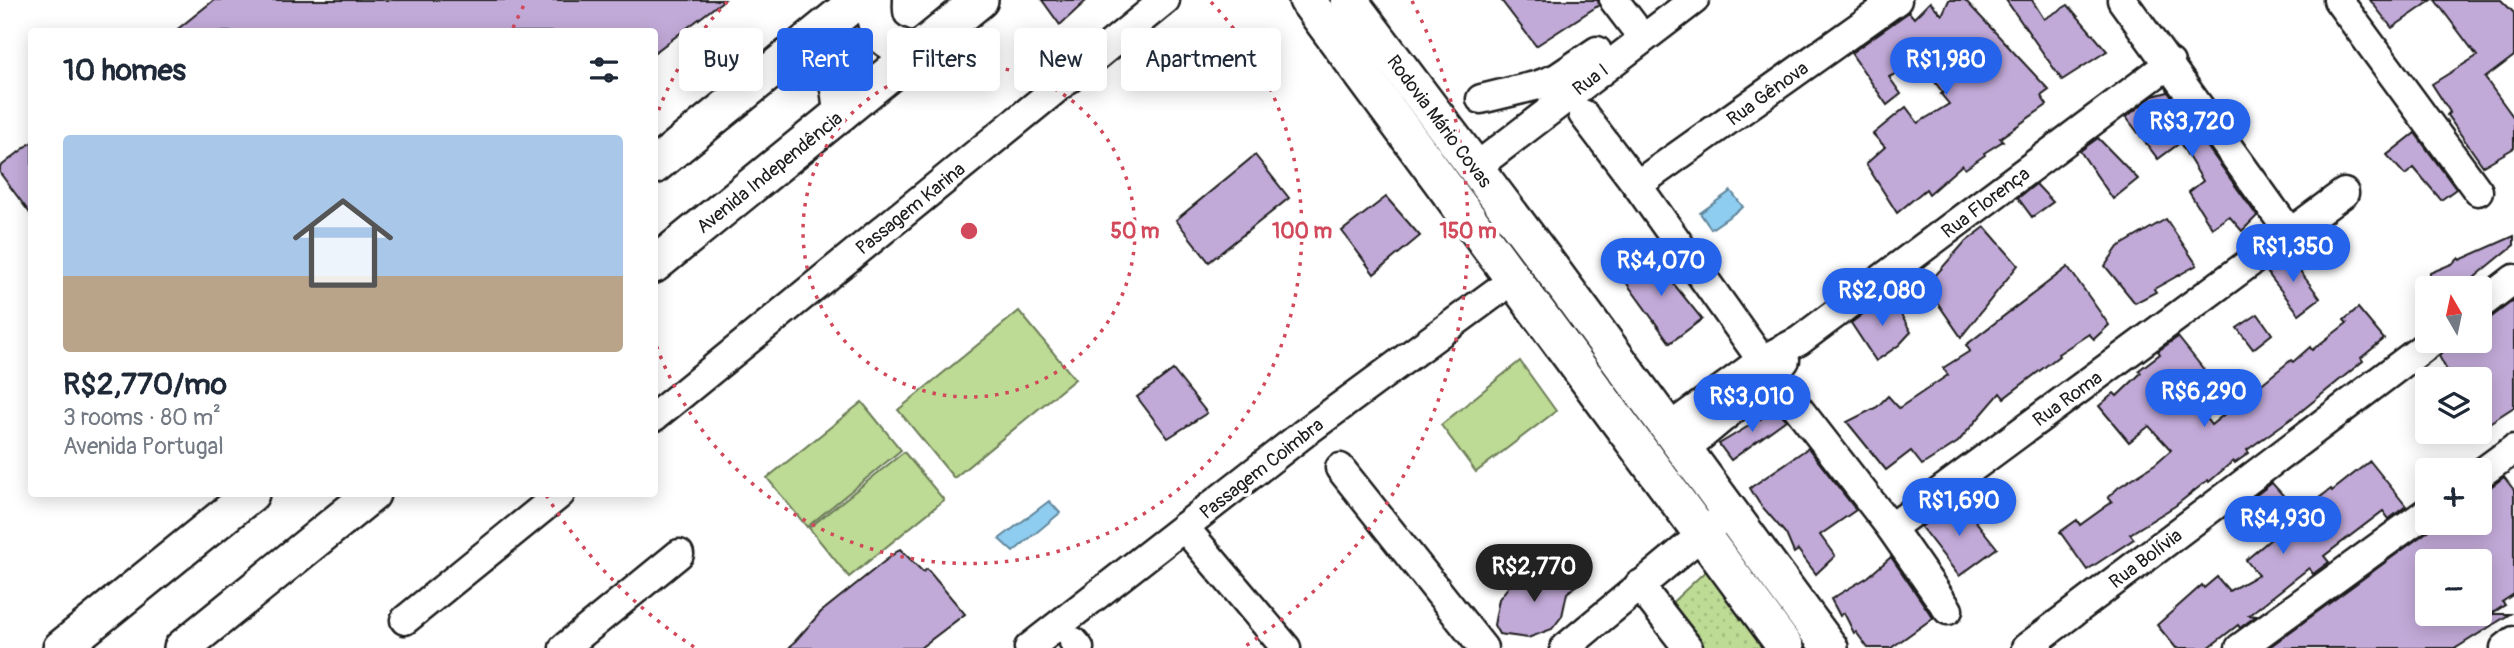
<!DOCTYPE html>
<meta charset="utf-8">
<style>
:root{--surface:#fff;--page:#f6f6f7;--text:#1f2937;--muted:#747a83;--accent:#2563eb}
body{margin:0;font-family:Pangolin,sans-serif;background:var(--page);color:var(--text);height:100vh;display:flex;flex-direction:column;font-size:26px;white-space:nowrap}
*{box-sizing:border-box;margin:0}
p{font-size:23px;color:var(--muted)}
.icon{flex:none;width:38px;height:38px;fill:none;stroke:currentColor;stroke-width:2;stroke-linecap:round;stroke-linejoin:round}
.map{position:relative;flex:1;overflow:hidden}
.panel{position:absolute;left:28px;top:28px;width:630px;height:469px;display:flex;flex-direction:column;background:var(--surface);border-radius:7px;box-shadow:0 4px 18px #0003}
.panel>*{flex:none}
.banner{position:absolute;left:679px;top:28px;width:665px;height:63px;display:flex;gap:14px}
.needle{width:46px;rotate:351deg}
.fabs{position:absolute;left:2415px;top:276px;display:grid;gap:14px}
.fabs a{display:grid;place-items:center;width:77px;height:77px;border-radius:7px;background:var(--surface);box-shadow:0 4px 18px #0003;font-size:35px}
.price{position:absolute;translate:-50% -60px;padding:0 16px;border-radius:24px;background:var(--accent);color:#fff;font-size:23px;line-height:46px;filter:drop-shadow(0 2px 4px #0008)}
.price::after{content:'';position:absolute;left:50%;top:42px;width:21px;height:16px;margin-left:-10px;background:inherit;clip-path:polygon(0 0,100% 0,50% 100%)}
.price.on{background:#222;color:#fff}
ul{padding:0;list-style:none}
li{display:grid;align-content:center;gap:14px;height:371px;padding:0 35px}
li span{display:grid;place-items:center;height:217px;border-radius:7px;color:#555}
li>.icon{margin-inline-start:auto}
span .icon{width:126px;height:126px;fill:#fffc;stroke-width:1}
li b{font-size:30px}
h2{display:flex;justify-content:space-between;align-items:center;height:84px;padding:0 35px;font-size:30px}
.pill{padding:0 24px;border-radius:7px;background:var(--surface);box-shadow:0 4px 18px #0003;font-size:24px;line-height:63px}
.pill.on{background:var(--accent);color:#fff}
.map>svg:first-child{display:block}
</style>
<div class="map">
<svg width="2514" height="648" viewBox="0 0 2514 648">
<defs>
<pattern id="park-dots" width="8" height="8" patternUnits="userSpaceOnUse" patternTransform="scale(1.75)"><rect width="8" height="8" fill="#bddb94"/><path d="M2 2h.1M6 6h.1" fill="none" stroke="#a2bb7f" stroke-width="1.8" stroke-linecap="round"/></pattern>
</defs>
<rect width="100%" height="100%" fill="#fff"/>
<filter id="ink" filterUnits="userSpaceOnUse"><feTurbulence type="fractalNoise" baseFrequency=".0143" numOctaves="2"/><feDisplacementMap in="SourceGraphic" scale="14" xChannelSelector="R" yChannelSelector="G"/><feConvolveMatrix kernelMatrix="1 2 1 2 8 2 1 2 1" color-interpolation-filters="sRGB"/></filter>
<g filter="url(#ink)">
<!-- grass -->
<g fill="#bddb94" stroke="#6c7c58" stroke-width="2">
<path d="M 1019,311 L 1075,379 L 954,478 L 898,410 Z"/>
<path d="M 1520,361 L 1556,411 L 1476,472 L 1441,425 Z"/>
<path d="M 862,402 L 901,450 L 807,527 L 767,478 Z"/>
<path d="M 904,452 L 944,500 L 849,577 L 809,528 Z"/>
</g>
<!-- park -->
<path fill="url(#park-dots)" stroke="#6c7c58" stroke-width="2" d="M 1711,566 L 1768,648 L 1698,648 L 1665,609 Z"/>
<!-- water -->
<g fill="#8fcdf0" stroke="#61869b" stroke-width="2">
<path d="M 1731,191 L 1743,207 L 1711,229 L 1700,213 Z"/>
<path d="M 1049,501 L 1060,513 L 1013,552 L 999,539 Z"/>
</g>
<!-- building -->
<g fill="#c2aad8" stroke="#1c1c1c" stroke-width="2" fill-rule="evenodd">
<path d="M 214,0 L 724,0 L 654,53 L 654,32 L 174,32 Z"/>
<path d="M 1042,0 L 1087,0 L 1060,25 Z"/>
<path d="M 1501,0 L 1598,0 L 1599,5 L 1536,46 Z"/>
<path d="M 1949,0 L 1965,0 L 2049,90 L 2041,96 L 2047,105 L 2000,138 L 2003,141 L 1984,153 L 1985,155 L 1965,169 L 1962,165 L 1929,194 L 1926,189 L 1897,213 L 1866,164 L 1885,147 L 1873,134 L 1906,107 L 1918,123 L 1949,104 L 1941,94 L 1943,93 L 1920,62 L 1889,77 L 1901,94 L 1887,105 L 1851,53 L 1909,12 L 1914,18 L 1930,2 L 1942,15 Z"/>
<path d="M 2006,0 L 2032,0 L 2044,19 L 2068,5 L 2107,51 L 2062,80 Z"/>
<path d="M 2370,0 L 2432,0 L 2392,28 Z"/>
<path d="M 2435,0 L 2501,0 L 2514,13 L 2514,56 L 2485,78 L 2514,118 L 2514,148 L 2483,166 L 2447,115 L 2450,112 L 2432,84 L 2477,56 Z"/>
<path d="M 2168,92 L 2257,216 L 2242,231 L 2229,216 L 2212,228 L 2189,192 L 2203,181 L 2180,143 L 2158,159 L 2126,117 L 2153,96 Z"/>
<path d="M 2415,133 L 2456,189 L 2441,200 L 2414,168 L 2405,175 L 2387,155 Z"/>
<path d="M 2098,138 L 2138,179 L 2113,199 L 2080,151 Z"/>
<path d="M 32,142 L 32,216 L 0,173 L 0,167 Z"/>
<path d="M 1255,155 L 1289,198 L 1209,262 L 1176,220 Z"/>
<path d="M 2036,184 L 2053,202 L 2032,217 L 2018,198 Z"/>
<path d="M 1386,197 L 1420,236 L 1374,274 L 1342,231 Z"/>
<path d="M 2166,219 L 2197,265 L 2154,289 L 2156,292 L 2135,303 L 2105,266 L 2118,247 Z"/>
<path d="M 1985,227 L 2018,265 L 1961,337 L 1926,286 L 1964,243 Z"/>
<path d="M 2514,236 L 2514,245 L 2475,277 L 2481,284 L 2474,289 L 2467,289 L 2465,285 L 2459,289 L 2429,289 L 2430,273 L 2454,263 L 2459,258 L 2460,260 Z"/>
<path d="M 1648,252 L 1702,319 L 1670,343 L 1620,274 Z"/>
<path d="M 2288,255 L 2320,298 L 2299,314 L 2266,271 Z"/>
<path d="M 2068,267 L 2109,325 L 2094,339 L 2089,334 L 2058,354 L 2059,356 L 2004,398 L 2000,393 L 1958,442 L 1922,465 L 1911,451 L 1886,470 L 1847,422 L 1877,407 L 1888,396 L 1899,408 L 1948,375 L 1943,368 L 1970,351 L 1966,345 Z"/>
<path d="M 1889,294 L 1911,332 L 1899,345 L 1876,361 L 1851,323 Z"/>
<path d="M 2514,300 L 2514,407 L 2480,429 L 2480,380 L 2452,380 L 2439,356 L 2453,341 L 2480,341 L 2480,321 L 2490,318 Z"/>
<path d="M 2358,308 L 2384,339 L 2361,358 L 2363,361 L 2299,413 L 2247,450 L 2249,453 L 2235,463 L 2233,461 L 2209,482 L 2208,480 L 2175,506 L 2130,534 L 2134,539 L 2087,570 L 2060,532 L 2077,520 L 2080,525 L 2112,502 L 2108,497 L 2119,487 L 2155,464 L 2171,450 L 2149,426 L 2129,442 L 2099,406 L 2114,393 L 2117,396 L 2141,373 L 2139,370 L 2160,354 L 2158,351 L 2178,337 L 2213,381 L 2191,398 L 2211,425 L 2291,360 L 2293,362 L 2310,347 L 2312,350 L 2347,323 L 2344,320 Z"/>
<path d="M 2258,314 L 2272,334 L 2253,349 L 2237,328 Z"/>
<path d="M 1173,370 L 1207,413 L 1168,438 L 1137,397 Z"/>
<path d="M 1777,409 L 1786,420 L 1731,460 L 1719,444 Z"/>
<path d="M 1808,448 L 1856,510 L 1820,535 L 1835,556 L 1816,574 L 1798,550 L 1794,553 L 1786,534 L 1759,503 L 1750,488 Z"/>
<path d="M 2370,461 L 2406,506 L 2389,519 L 2383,511 L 2324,556 L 2329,562 L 2313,574 L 2309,568 L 2249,615 L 2256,616 L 2240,628 L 2238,625 L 2208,648 L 2176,648 L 2157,625 L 2202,585 L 2204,588 L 2217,577 L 2229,591 L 2258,575 L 2246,560 L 2284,528 L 2255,496 L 2272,483 L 2299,513 L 2331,489 L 2332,491 Z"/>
<path d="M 2504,477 L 2514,490 L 2514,594 L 2502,602 L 2505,605 L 2491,614 L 2510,614 L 2456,648 L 2268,648 L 2439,523 L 2480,523 L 2480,490 L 2489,488 ZM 2427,562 L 2480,562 L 2480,614 L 2427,614 Z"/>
<path d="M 1958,499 L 1997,548 L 1959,576 L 1921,527 Z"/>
<path d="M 900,549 L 923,572 L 927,569 L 965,614 L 920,648 L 789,648 L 821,612 Z"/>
<path d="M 1891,557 L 1933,618 L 1891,648 L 1868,648 L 1856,632 L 1854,633 L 1844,613 L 1840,616 L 1831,599 L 1868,577 Z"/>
<path d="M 1564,565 L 1578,584 L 1567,593 L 1562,616 L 1552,629 L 1528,638 L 1499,634 L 1494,625 L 1499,599 L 1509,586 L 1531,573 L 1545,576 Z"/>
</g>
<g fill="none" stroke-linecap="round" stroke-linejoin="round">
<!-- minor casing -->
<g stroke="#1c1c1c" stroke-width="33">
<g id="minor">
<path d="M 1614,0 L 1633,25"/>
<path d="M 2122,0 L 2290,233"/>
<path d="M 2338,0 L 2478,191"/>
<path d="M 1481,99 L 1539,85 L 1557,78 L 1597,51"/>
<path d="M 1583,114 L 1637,185 L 1773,376 L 1891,528 L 1948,610"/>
<path d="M 1488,158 L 1694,0"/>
<path d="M 1637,185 L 1897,0"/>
<path d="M 2480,305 L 2514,279"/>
<path d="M 654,417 L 1165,0"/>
<path d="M 1669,428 L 1762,360 L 1799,341 L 2170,63"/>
<path d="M 1684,450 L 1773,376 L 1785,360"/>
<path d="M 1340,468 L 1483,648"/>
<path d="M 2480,474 L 2514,449"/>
<path d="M 1184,527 L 1286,648"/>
<path d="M 1891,528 L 2344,193"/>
<path d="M 1639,585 L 1688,648"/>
<path d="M 405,620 L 560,494"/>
<path d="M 1074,642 L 1079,648"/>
<path d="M 564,648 L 679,554"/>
<path d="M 1029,648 L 1307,431 L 1496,292"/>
<path d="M 1565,648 L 1729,512"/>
<path d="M 2026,648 L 2432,341"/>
<path d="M 2240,648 L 2427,512"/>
<path d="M 2505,648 L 2514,641"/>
</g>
</g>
<!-- major casing -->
<g stroke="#1c1c1c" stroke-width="40">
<g id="major">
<path d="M 874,0 C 872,34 885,43 916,52"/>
<path d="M 1307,0 L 1786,648"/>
<path d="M 1349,0 L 1539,252 L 1830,648"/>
<path d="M 788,57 C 830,65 839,67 841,113"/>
<path d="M 654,166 L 858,0"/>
<path d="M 654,265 L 980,0"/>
<path d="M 61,648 L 251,494"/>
<path d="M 182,648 L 372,494"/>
</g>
</g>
<!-- minor -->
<use href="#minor" stroke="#fff" stroke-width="28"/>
<!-- major -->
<use href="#major" stroke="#fff" stroke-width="35"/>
</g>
</g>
<!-- distance rings -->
<g fill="none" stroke="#d1495b" stroke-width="3.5" stroke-dasharray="3.5 7">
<circle cx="969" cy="231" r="166"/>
<path d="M655 120A333 333 0 0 1 727 2M1211 2A333 333 0 1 1 655 342"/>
<path d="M694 647A499 499 0 0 1 546 495M513 28A499 499 0 0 1 526 1M1412 1A499 499 0 0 1 1244 647"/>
</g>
<g text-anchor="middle" stroke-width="7" stroke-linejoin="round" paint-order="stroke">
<!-- street labels -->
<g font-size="19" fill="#1c1c1c" stroke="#fff">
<text transform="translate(1590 79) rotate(-37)" y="7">Rua I</text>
<text transform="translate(1767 93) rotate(-36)" y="7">Rua Gênova</text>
<text transform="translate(1440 121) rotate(53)" y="7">Rodovia Mário Covas</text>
<text transform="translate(769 172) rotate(-39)" y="7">Avenida Independência</text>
<text transform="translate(1985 202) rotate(-37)" y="7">Rua Florença</text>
<text transform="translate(910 208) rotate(-39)" y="7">Passagem Karina</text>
<text transform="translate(2067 398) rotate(-36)" y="7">Rua Roma</text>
<text transform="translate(1261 468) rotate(-38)" y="7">Passagem Coimbra</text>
<text transform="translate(2145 558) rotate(-37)" y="7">Rua Bolívia</text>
</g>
</g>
<circle cx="969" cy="231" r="10" fill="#d1495b" stroke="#fff" stroke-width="3.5"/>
<g font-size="21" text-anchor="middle" font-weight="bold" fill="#d1495b" stroke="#fff" stroke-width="7" stroke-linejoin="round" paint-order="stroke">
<text x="1135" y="238">50 m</text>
<text x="1302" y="238">100 m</text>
<text x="1468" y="238">150 m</text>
</g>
</svg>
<div class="fabs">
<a><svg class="needle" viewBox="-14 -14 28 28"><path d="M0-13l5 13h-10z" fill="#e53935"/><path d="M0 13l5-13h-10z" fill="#747a83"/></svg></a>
<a><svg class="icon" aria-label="layers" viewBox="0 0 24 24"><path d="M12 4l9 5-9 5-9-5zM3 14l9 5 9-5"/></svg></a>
<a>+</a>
<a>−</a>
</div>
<b class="price" style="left:1946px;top:97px">R$1,980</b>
<b class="price" style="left:2192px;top:159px">R$3,720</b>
<b class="price" style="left:2293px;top:284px">R$1,350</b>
<b class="price" style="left:1661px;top:298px">R$4,070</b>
<b class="price" style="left:1882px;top:328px">R$2,080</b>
<b class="price" style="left:2204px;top:429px">R$6,290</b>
<b class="price" style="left:1752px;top:434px">R$3,010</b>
<b class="price" style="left:1959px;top:538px">R$1,690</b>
<b class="price" style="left:2283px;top:556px">R$4,930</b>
<b class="price on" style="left:1534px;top:604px">R$2,770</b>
<div class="banner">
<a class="pill">Buy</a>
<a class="pill on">Rent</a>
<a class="pill">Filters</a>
<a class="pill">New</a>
<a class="pill">Apartment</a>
</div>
<section class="panel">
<h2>10 homes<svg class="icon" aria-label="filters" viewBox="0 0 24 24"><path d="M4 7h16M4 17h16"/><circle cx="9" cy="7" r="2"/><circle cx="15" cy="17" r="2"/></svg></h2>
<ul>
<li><span style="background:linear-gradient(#a9c7e8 65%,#b9a48a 0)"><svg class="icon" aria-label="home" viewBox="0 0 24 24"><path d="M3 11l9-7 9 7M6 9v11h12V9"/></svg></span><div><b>R$2,770/mo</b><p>3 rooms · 80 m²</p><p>Avenida Portugal</p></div></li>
</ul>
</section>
</div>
